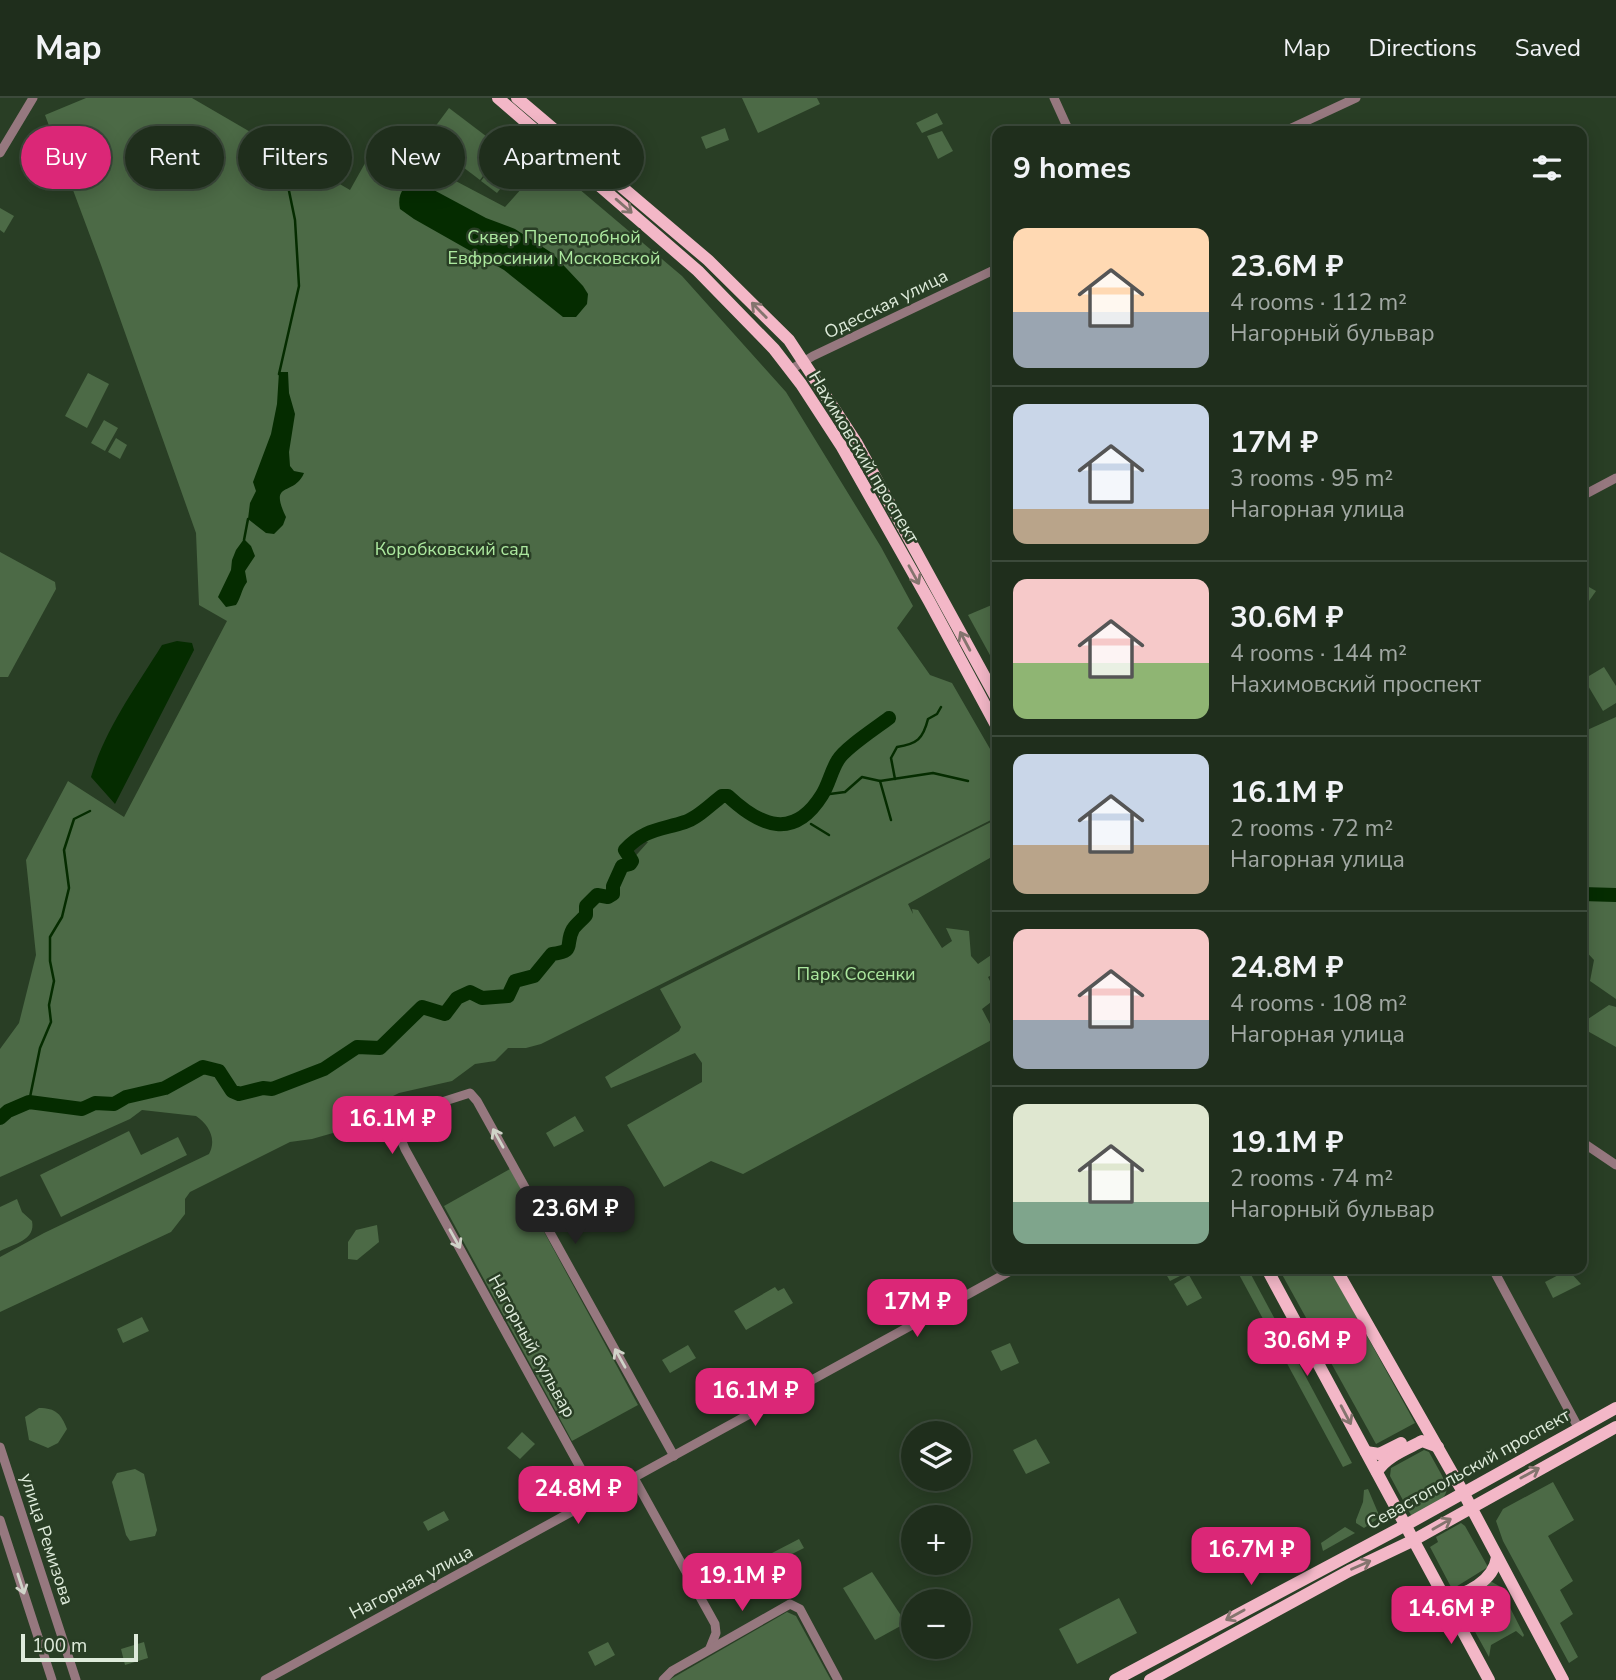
<!DOCTYPE html>
<meta charset="utf-8">
<style>
:root{--surface:#1f2e1c;--page:#2c3a29;--text:#f1f3f6;--muted:#a1a8a3;--line:#3c4a3b;--accent:#db2777}
body{margin:0;font-family:"Nunito Sans",sans-serif;background:var(--page);color:var(--text);height:100vh;display:flex;flex-direction:column;font-size:26px;white-space:nowrap}
*{box-sizing:border-box;margin:0}
p{font-size:23px;color:var(--muted)}
.icon{flex:none;width:38px;height:38px;fill:none;stroke:currentColor;stroke-width:2;stroke-linecap:round;stroke-linejoin:round}
.map{position:relative;flex:1;overflow:hidden}
.panel{position:absolute;left:992px;top:28px;width:595px;height:1148px;display:flex;flex-direction:column;background:var(--surface);border-radius:14px;box-shadow:0 4px 18px #0003,0 0 0 2px var(--line)}
.panel>*{flex:none}
.banner{position:absolute;left:21px;top:28px;width:665px;height:63px;display:flex;gap:14px}
.controls{position:absolute;left:901px;top:1323px;display:grid;gap:14px}
.controls a{display:grid;place-items:center;width:70px;height:70px;border-radius:50%;background:var(--surface);box-shadow:0 4px 18px #0003,0 0 0 2px var(--line);font-size:35px}
.scale{position:absolute;left:21px;bottom:18px;width:117px;box-sizing:border-box;padding-left:7px;border:4px solid #deebdb;border-top:0;font-size:19px;line-height:24px;white-space:nowrap;color:#deebdb;-webkit-text-stroke:5px #293e25;paint-order:stroke}
.price{position:absolute;translate:-50% -60px;padding:0 16px;border-radius:14px;background:var(--accent);color:#fff;font-size:23px;line-height:46px;filter:drop-shadow(0 2px 4px #0008)}
.price::after{content:'';position:absolute;left:50%;top:42px;width:21px;height:16px;margin-left:-10px;background:inherit;clip-path:polygon(0 0,100% 0,50% 100%)}
.price.on{background:#222;color:#fff}
ul{padding:0;list-style:none}
li{display:flex;align-items:center;gap:21px;height:175px;padding:0 21px}
li+li{border-top:2px solid var(--line)}
li span{display:grid;place-items:center;flex:none;width:196px;height:140px;border-radius:14px;color:#555}
li>.icon{margin-inline-start:auto}
span .icon{width:84px;height:84px;fill:#fffc;stroke-width:1}
li b{font-size:30px}
h2{display:flex;justify-content:space-between;align-items:center;height:84px;padding:0 21px;font-size:30px}
.chip{padding:0 24px;border-radius:32px;background:var(--surface);box-shadow:0 4px 18px #0003,0 0 0 2px var(--line);font-size:24px;line-height:63px}
.chip.on{background:var(--accent);color:#fff}
header{display:flex;align-items:center;gap:42px;box-sizing:border-box;height:98px;padding:0 35px;background:var(--surface);border-bottom:2px solid var(--line)}
header strong{font-size:33px}
nav{display:flex;gap:38px;margin-inline-start:auto;font-size:24px}
.map>svg:first-child{display:block}
</style>
<header>
<strong>Map</strong>
<nav><a>Map</a><a>Directions</a><a>Saved</a></nav>
</header>
<div class="map">
<svg width="1616" height="1582" viewBox="0 0 1616 1582">
<rect width="100%" height="100%" fill="#293e25"/>
<!-- green -->
<g fill="#4c6a46" fill-rule="evenodd">
<path d="M 86,0 L 192,0 L 350,92 L 378,42 L 505,109 L 546,63 L 682,178 L 786,294 L 881,449 L 913,508 L 897,530 L 930,577 L 952,585 L 997,663 L 997,719 L 541,946 L 526,950 L 508,950 L 495,963 L 475,966 L 452,983 L 399,995 L 371,1009 L 340,1033 L 312,1041 L 290,1044 L 190,1094 L 185,1101 L 185,1116 L 171,1134 L 0,1214 L 0,1159 L 44,1135 L 209,1056 C 217,1041 209,1027 196,1018 L 142,1012 L 130,1021 L 0,1079 L 0,951 L 19,925 L 36,857 L 26,762 L 68,683 L 124,719 L 227,523 L 199,507 L 196,435 L 101,167 L 45,17 ZM 633,741 L 648,744 L 631,763 L 624,752 Z"/>
<path d="M 742,0 L 817,0 L 820,6 L 758,35 Z"/>
<path d="M 449,10 L 503,51 L 480,82 L 426,41 Z"/>
<path d="M 937,15 L 943,26 L 922,35 L 916,25 Z"/>
<path d="M 725,30 L 729,42 L 706,51 L 701,39 Z"/>
<path d="M 942,33 L 953,53 L 938,61 L 927,38 Z"/>
<path d="M 504,52 L 521,64 L 497,95 L 481,83 Z"/>
<path d="M 0,110 L 14,118 L 4,135 L 0,132 Z"/>
<path d="M 88,275 L 109,286 L 87,330 L 65,318 Z"/>
<path d="M 104,322 L 118,330 L 105,353 L 91,345 Z"/>
<path d="M 116,340 L 127,347 L 120,361 L 108,354 Z"/>
<path d="M 0,454 L 55,484 L 56,491 L 8,579 L 0,579 Z"/>
<path d="M 1582,485 L 1596,493 L 1582,513 Z"/>
<path d="M 994,506 L 997,512 L 997,570 L 968,517 Z"/>
<path d="M 1604,569 L 1616,588 L 1616,605 L 1603,613 L 1584,581 Z"/>
<path d="M 1616,619 L 1616,901 L 1590,883 L 1594,862 L 1582,849 L 1582,631 L 1585,633 Z"/>
<path d="M 993,723 L 997,733 L 997,756 L 908,806 L 913,816 L 912,811 L 918,812 L 942,850 L 952,843 L 946,830 L 969,833 L 971,858 L 978,866 L 997,853 L 997,874 L 988,879 L 995,893 L 995,901 L 982,911 L 997,939 L 743,1076 L 711,1063 L 664,1089 L 627,1027 L 702,984 L 702,965 L 695,955 L 611,990 L 605,979 L 679,933 L 681,929 L 660,891 Z"/>
<path d="M 1609,907 L 1616,909 L 1616,949 L 1582,930 L 1582,925 Z"/>
<path d="M 575,1018 L 584,1033 L 554,1049 L 546,1035 Z"/>
<path d="M 129,1033 L 141,1057 L 178,1039 L 187,1057 L 61,1119 L 40,1077 Z"/>
<path d="M 510,1071 L 638,1307 L 572,1343 L 444,1108 Z"/>
<path d="M 17,1101 L 22,1114 L 32,1123 C 36,1142 14,1146 0,1153 L 0,1109 Z"/>
<path d="M 377,1127 L 379,1144 L 357,1162 L 348,1161 L 348,1144 L 356,1132 Z"/>
<path d="M 1163,1171 L 1188,1171 L 1190,1173 L 1170,1183 Z"/>
<path d="M 1236,1171 L 1248,1171 L 1352,1365 L 1343,1369 Z"/>
<path d="M 1279,1171 L 1330,1171 L 1415,1325 L 1376,1346 Z"/>
<path d="M 1568,1172 L 1581,1186 L 1553,1200 L 1545,1184 Z"/>
<path d="M 1189,1177 L 1202,1200 L 1187,1208 L 1174,1186 Z"/>
<path d="M 775,1189 L 778,1193 L 784,1190 L 793,1205 L 746,1232 L 734,1213 Z"/>
<path d="M 142,1219 L 149,1233 L 123,1245 L 117,1231 Z"/>
<path d="M 1010,1245 L 1019,1265 L 1001,1273 L 991,1253 Z"/>
<path d="M 688,1247 L 696,1260 L 670,1275 L 662,1262 Z"/>
<path d="M 39,1310 C 56,1310 61,1316 67,1331 L 58,1345 L 48,1350 L 29,1342 L 25,1319 Z"/>
<path d="M 522,1334 L 535,1346 L 520,1361 L 507,1350 Z"/>
<path d="M 1036,1341 L 1050,1365 L 1026,1376 L 1013,1352 Z"/>
<path d="M 1424,1352 L 1429,1354 C 1453,1398 1457,1394 1412,1419 L 1390,1378 L 1391,1370 Z"/>
<path d="M 135,1371 L 144,1376 L 157,1432 L 155,1438 L 130,1443 L 126,1437 L 112,1384 L 117,1375 Z"/>
<path d="M 1553,1384 L 1574,1422 L 1548,1438 L 1573,1483 L 1560,1492 L 1573,1516 L 1560,1525 L 1578,1559 L 1569,1565 L 1503,1443 L 1496,1423 L 1503,1411 Z"/>
<path d="M 1368,1391 L 1379,1417 L 1376,1422 L 1364,1430 L 1356,1425 L 1356,1422 L 1363,1404 L 1364,1392 Z"/>
<path d="M 444,1413 L 449,1422 L 428,1433 L 423,1424 Z"/>
<path d="M 1461,1425 L 1465,1428 L 1488,1469 L 1454,1490 L 1451,1489 L 1430,1449 L 1438,1444 L 1436,1439 Z"/>
<path d="M 1345,1429 L 1355,1435 L 1323,1453 L 1321,1445 Z"/>
<path d="M 799,1441 L 804,1450 L 778,1463 L 772,1455 Z"/>
<path d="M 872,1474 L 906,1525 L 875,1542 L 843,1490 Z"/>
<path d="M 1488,1484 L 1492,1484 L 1499,1488 L 1524,1537 L 1523,1539 L 1516,1533 L 1491,1547 L 1489,1559 L 1463,1512 C 1463,1496 1476,1492 1488,1484 Z"/>
<path d="M 1119,1500 L 1137,1535 L 1077,1566 L 1059,1531 Z"/>
<path d="M 787,1514 L 796,1518 L 831,1582 L 669,1582 Z"/>
<path d="M 144,1544 L 148,1560 L 125,1567 L 121,1551 Z"/>
<path d="M 608,1544 L 615,1557 L 595,1568 L 588,1554 Z"/>
</g>
<!-- water -->
<g fill="#052c00">
<path d="M 417,83 L 486,120 L 515,131 L 552,155 L 583,188 L 588,196 L 587,206 L 576,219 L 563,219 L 504,172 L 414,121 L 400,111 C 397,97 403,86 417,83 Z"/>
<path d="M 279,274 L 288,274 L 289,295 L 295,316 L 289,354 L 290,368 L 294,373 L 304,375 C 294,399 268,382 286,419 L 283,427 L 274,436 L 266,435 L 248,421 L 250,405 L 256,393 L 253,384 L 271,336 L 277,306 Z"/>
<path d="M 244,441 L 251,448 L 255,458 L 245,473 L 247,484 C 241,492 241,500 236,507 L 226,509 L 218,499 L 231,472 L 232,462 L 236,452 Z"/>
<path d="M 177,543 L 192,545 L 194,552 L 115,706 L 91,679 C 105,631 136,589 162,547 Z"/>
</g>
<g fill="none" stroke-linecap="round" stroke-linejoin="round">
<!-- stream -->
<g stroke="#052c00" stroke-width="2.5">
<path d="M 279,276 L 299,188 L 295,122 L 288,88"/>
<path d="M 244,442 L 248,421"/>
<path d="M 895,681 L 891,660 L 897,649 C 917,646 923,641 928,621 L 937,616 L 941,609"/>
<path d="M 880,683 L 891,722"/>
<path d="M 822,697 L 845,694 L 862,679 L 880,683 L 933,675 L 968,683"/>
<path d="M 803,721 L 806,723"/>
<path d="M 811,726 L 829,737"/>
<path d="M 29,1004 L 40,950 L 51,924 L 49,907 L 54,883 L 50,863 L 50,839 L 62,819 L 69,790 L 64,752 L 74,721 L 90,713"/>
</g>
<!-- river -->
<g stroke="#052c00" stroke-width="14">
<path d="M 1582,796 L 1616,797"/>
<path d="M 0,1020 L 8,1013 L 29,1004 L 82,1011 L 95,1005 L 114,1006 L 126,999 L 165,990 L 203,969 L 219,973 L 232,993 L 239,996 L 263,990 L 272,991 L 324,971 L 357,949 L 380,950 L 422,909 L 445,916 L 457,900 L 470,894 L 482,900 L 508,898 L 515,883 L 534,878 L 552,856 C 577,853 564,847 573,831 C 576,826 583,821 586,817 L 586,808 L 597,797 L 608,799 L 613,796 L 613,788 L 622,768 L 630,766 L 632,763 L 625,752 C 644,731 661,732 685,724 C 698,720 711,706 722,698 L 728,698 C 761,729 794,742 822,697 C 829,686 831,673 838,662 C 845,650 876,630 889,620"/>
</g>
<!-- minor -->
<g stroke="#96787f" stroke-width="9">
<path d="M 1054,0 L 1069,33"/>
<path d="M 1285,33 L 1356,0"/>
<path d="M 0,55 L 33,0"/>
<path d="M 790,272 L 813,258 L 998,170"/>
<path d="M 1582,398 L 1616,380"/>
<path d="M 1582,1044 L 1616,1067"/>
<path d="M 1493,1171 L 1579,1331"/>
<path d="M 0,1349 L 76,1582"/>
<path d="M 634,1380 L 715,1526 L 716,1535 L 710,1550"/>
<path d="M 597,1400 L 405,1051 L 400,1039 L 401,1026 L 423,1010 L 470,995 L 477,1003 L 674,1358"/>
<path d="M 0,1422 L 52,1582"/>
<path d="M 265,1582 L 1014,1171"/>
<path d="M 663,1582 L 672,1573 L 790,1506 L 800,1511 L 838,1582"/>
</g>
<!-- major -->
<g stroke="#f3b7c7" stroke-width="12">
<path d="M 498,0 L 698,173 L 774,251 L 801,286 L 842,349 L 929,503 L 998,631"/>
<path d="M 517,0 L 708,162 L 789,242 L 856,344 L 998,603"/>
<path d="M 1267,1171 L 1489,1582"/>
<path d="M 1336,1171 L 1463,1394 L 1563,1582"/>
<path d="M 1366,1354 L 1379,1356 L 1401,1345"/>
<path d="M 1377,1374 C 1385,1359 1407,1351 1422,1343 L 1438,1349"/>
<path d="M 1443,1498 C 1466,1499 1494,1482 1497,1459"/>
<path d="M 1115,1582 L 1404,1428 L 1616,1310"/>
<path d="M 1150,1582 L 1349,1473 L 1412,1443 L 1616,1329"/>
</g>
</g>
<!-- one-way arrows -->
<defs><path id="oneway-shaft" d="M-6 0H5M1.5-3L5.5 0L1.5 3" fill="none" stroke-width="1.6" stroke-linecap="round" stroke-linejoin="round" transform="scale(1.75)"/></defs>
<g stroke="#84746e">
<use href="#oneway-shaft" transform="translate(624 108) rotate(41)"/>
<use href="#oneway-shaft" transform="translate(759 212) rotate(-134)"/>
<use href="#oneway-shaft" transform="translate(914 477) rotate(61)"/>
<use href="#oneway-shaft" transform="translate(965 543) rotate(-118)"/>
<use href="#oneway-shaft" transform="translate(1346 1317) rotate(62)"/>
<use href="#oneway-shaft" transform="translate(1530 1375) rotate(-29)"/>
<use href="#oneway-shaft" transform="translate(1442 1426) rotate(-30)"/>
<use href="#oneway-shaft" transform="translate(1361 1467) rotate(-24)"/>
<use href="#oneway-shaft" transform="translate(1235 1517) rotate(151)"/>
</g>
<g stroke="#d0d4c9">
<use href="#oneway-shaft" transform="translate(498 1040) rotate(-119)"/>
<use href="#oneway-shaft" transform="translate(455 1141) rotate(61)"/>
<use href="#oneway-shaft" transform="translate(620 1260) rotate(-119)"/>
<use href="#oneway-shaft" transform="translate(21 1486) rotate(72)"/>
</g>
<g text-anchor="middle" stroke-width="5" stroke-linejoin="round" paint-order="stroke">
<!-- park labels -->
<g font-size="18" fill="#ace89f" stroke="#293e25">
<text x="554" y="145">Сквер Преподобной<tspan x="554" dy="21">Евфросинии Московской</tspan></text>
<text x="452" y="457">Коробковский сад</text>
<text x="856" y="882">Парк Сосенки</text>
</g>
<!-- street labels -->
<g font-size="18" fill="#deebdb" stroke="#293e25">
<text transform="translate(886 206) rotate(-26)" y="6">Одесская улица</text>
<text transform="translate(864 359) rotate(59)" y="6">Нахимовский проспект</text>
<text transform="translate(532 1248) rotate(61)" y="6">Нагорный бульвар</text>
<text transform="translate(1468 1371) rotate(-29)" y="6">Севастопольский проспект</text>
<text transform="translate(47 1441) rotate(72)" y="6">улица Ремизова</text>
<text transform="translate(411 1484) rotate(-28)" y="6">Нагорная улица</text>
</g>
</g>
</svg>
<div class="controls">
<a><svg class="icon" aria-label="layers" viewBox="0 0 24 24"><path d="M12 4l9 5-9 5-9-5zM3 14l9 5 9-5"/></svg></a>
<a>+</a>
<a>−</a>
</div>
<div class="scale">100 m</div>
<b class="price" style="left:392px;top:1058px">16.1M ₽</b>
<b class="price on" style="left:575px;top:1148px">23.6M ₽</b>
<b class="price" style="left:917px;top:1241px">17M ₽</b>
<b class="price" style="left:1307px;top:1280px">30.6M ₽</b>
<b class="price" style="left:755px;top:1330px">16.1M ₽</b>
<b class="price" style="left:578px;top:1428px">24.8M ₽</b>
<b class="price" style="left:1251px;top:1489px">16.7M ₽</b>
<b class="price" style="left:742px;top:1515px">19.1M ₽</b>
<b class="price" style="left:1451px;top:1548px">14.6M ₽</b>
<div class="banner">
<a class="chip on">Buy</a>
<a class="chip">Rent</a>
<a class="chip">Filters</a>
<a class="chip">New</a>
<a class="chip">Apartment</a>
</div>
<section class="panel">
<h2>9 homes<svg class="icon" aria-label="filters" viewBox="0 0 24 24"><path d="M4 7h16M4 17h16"/><circle cx="9" cy="7" r="2"/><circle cx="15" cy="17" r="2"/></svg></h2>
<ul>
<li><span style="background:linear-gradient(#ffd9b3 60%,#9aa5b1 0)"><svg class="icon" aria-label="home" viewBox="0 0 24 24"><path d="M3 11l9-7 9 7M6 9v11h12V9"/></svg></span><div><b>23.6M ₽</b><p>4 rooms · 112 m²</p><p>Нагорный бульвар</p></div></li>
<li><span style="background:linear-gradient(#c9d6e8 75%,#b9a48a 0)"><svg class="icon" aria-label="home" viewBox="0 0 24 24"><path d="M3 11l9-7 9 7M6 9v11h12V9"/></svg></span><div><b>17M ₽</b><p>3 rooms · 95 m²</p><p>Нагорная улица</p></div></li>
<li><span style="background:linear-gradient(#f6c9c9 60%,#8fb573 0)"><svg class="icon" aria-label="home" viewBox="0 0 24 24"><path d="M3 11l9-7 9 7M6 9v11h12V9"/></svg></span><div><b>30.6M ₽</b><p>4 rooms · 144 m²</p><p>Нахимовский проспект</p></div></li>
<li><span style="background:linear-gradient(#c9d6e8 65%,#b9a48a 0)"><svg class="icon" aria-label="home" viewBox="0 0 24 24"><path d="M3 11l9-7 9 7M6 9v11h12V9"/></svg></span><div><b>16.1M ₽</b><p>2 rooms · 72 m²</p><p>Нагорная улица</p></div></li>
<li><span style="background:linear-gradient(#f6c9c9 65%,#9aa5b1 0)"><svg class="icon" aria-label="home" viewBox="0 0 24 24"><path d="M3 11l9-7 9 7M6 9v11h12V9"/></svg></span><div><b>24.8M ₽</b><p>4 rooms · 108 m²</p><p>Нагорная улица</p></div></li>
<li><span style="background:linear-gradient(#dfe7d0 70%,#7fa58c 0)"><svg class="icon" aria-label="home" viewBox="0 0 24 24"><path d="M3 11l9-7 9 7M6 9v11h12V9"/></svg></span><div><b>19.1M ₽</b><p>2 rooms · 74 m²</p><p>Нагорный бульвар</p></div></li>
</ul>
</section>
</div>
